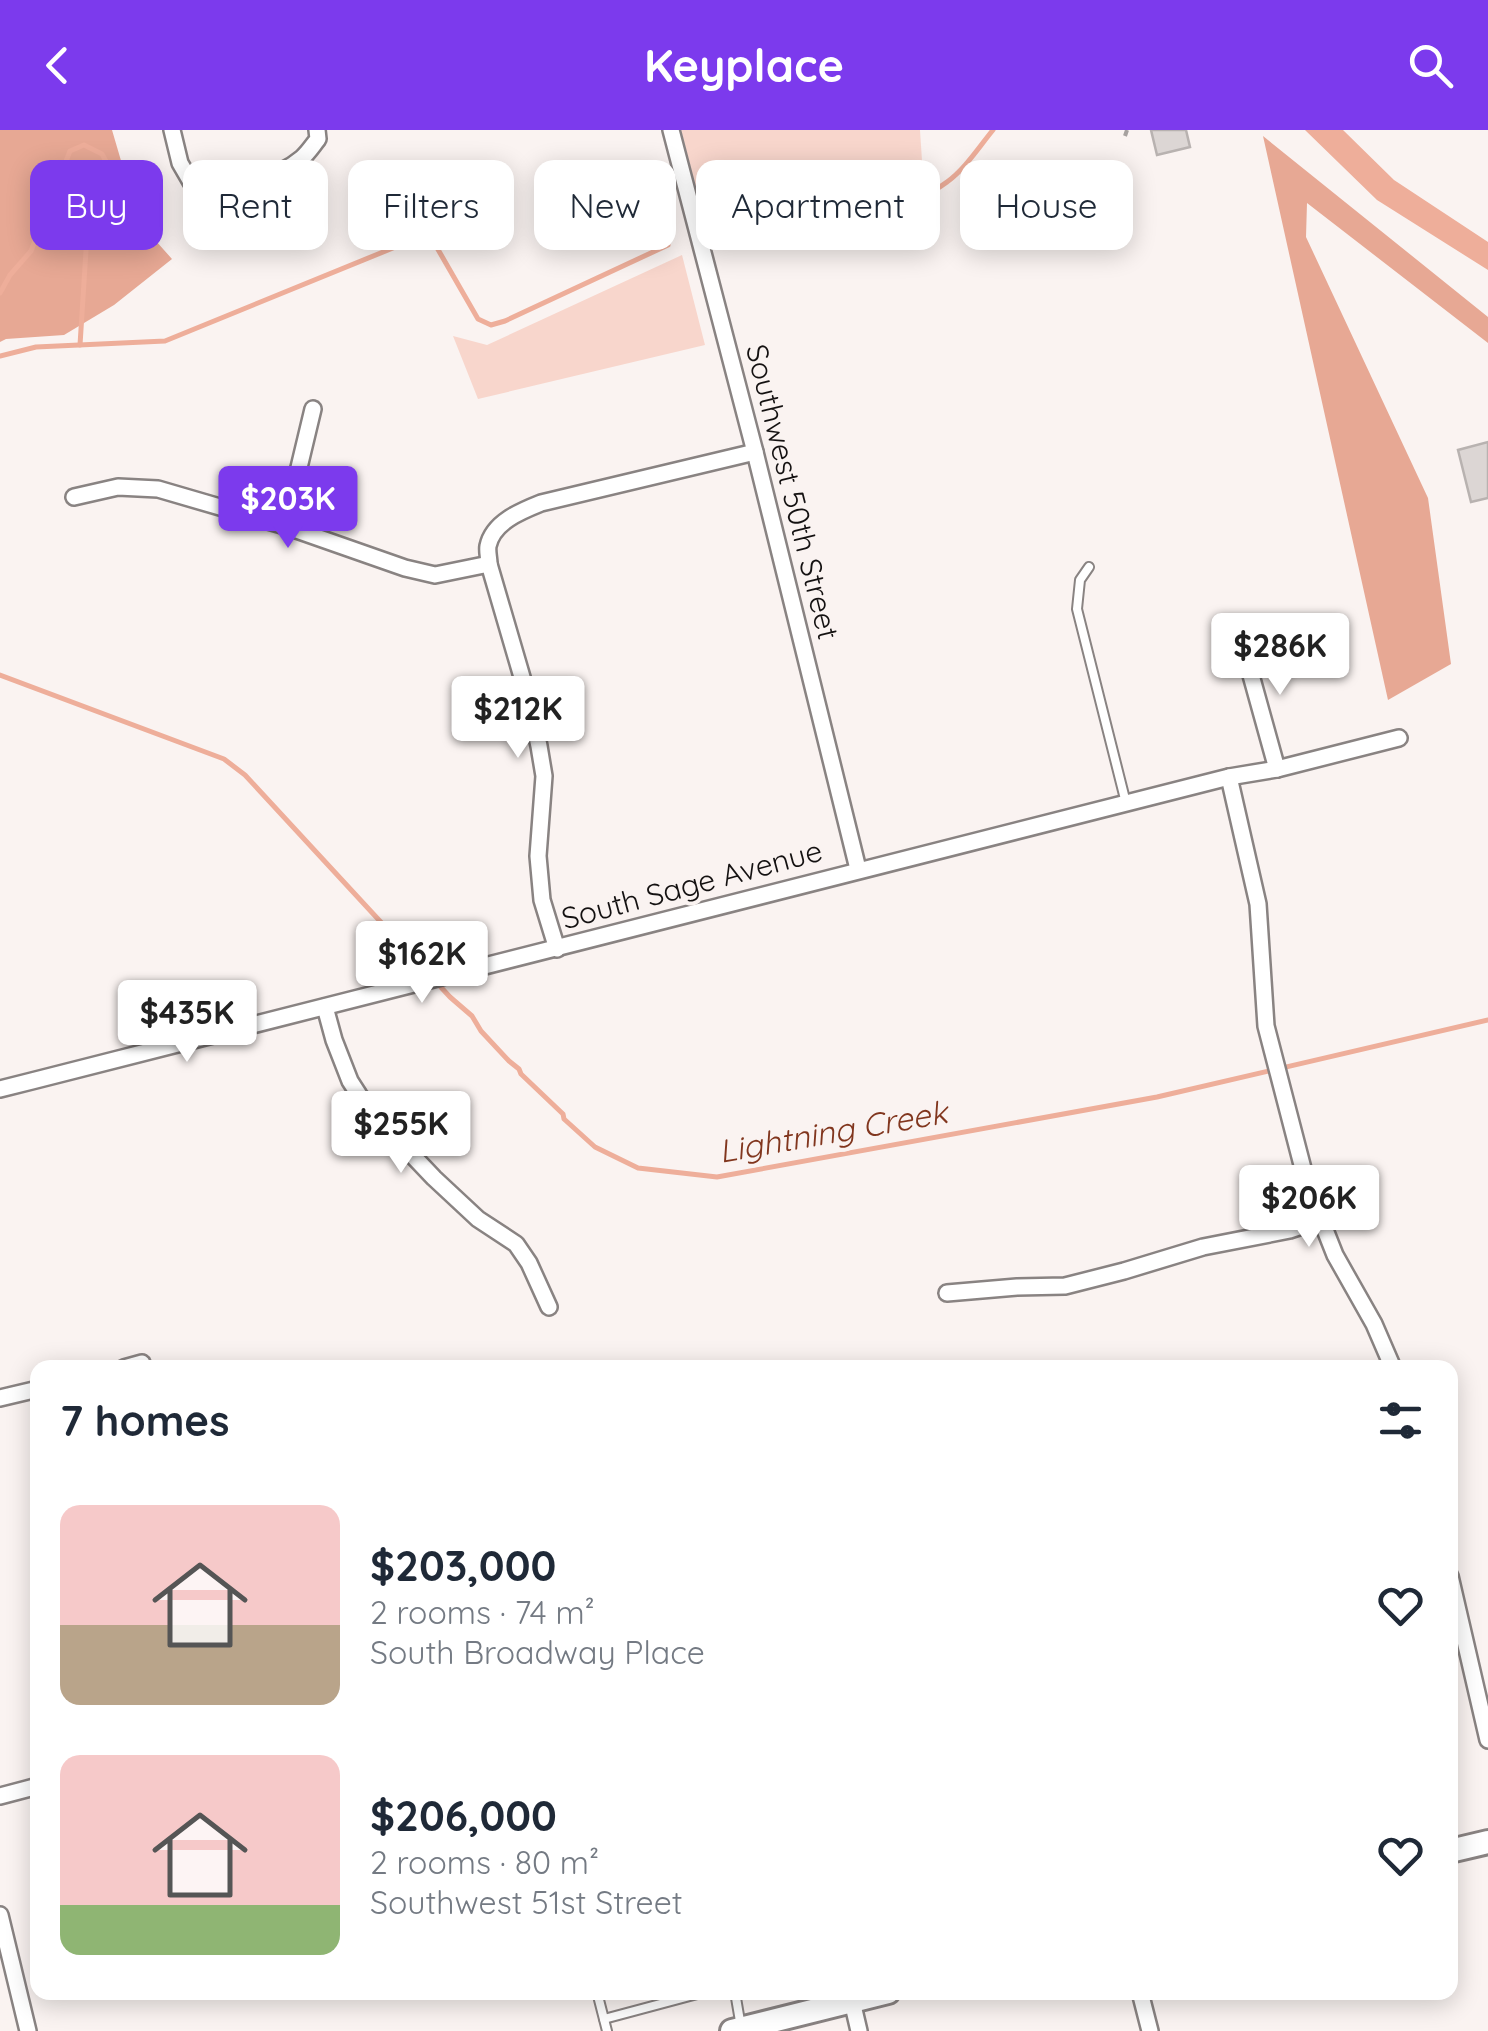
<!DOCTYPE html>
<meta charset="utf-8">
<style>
:root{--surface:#fff;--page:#f2f2f3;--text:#1f2937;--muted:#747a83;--accent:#7c3aed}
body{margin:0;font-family:Quicksand,sans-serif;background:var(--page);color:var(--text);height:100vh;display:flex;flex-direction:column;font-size:38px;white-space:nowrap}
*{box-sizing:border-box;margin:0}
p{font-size:32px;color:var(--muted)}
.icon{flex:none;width:55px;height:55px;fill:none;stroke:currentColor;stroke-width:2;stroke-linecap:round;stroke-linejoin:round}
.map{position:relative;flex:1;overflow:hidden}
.panel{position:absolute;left:30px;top:1230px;width:1428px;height:640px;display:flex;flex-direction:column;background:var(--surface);border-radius:20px;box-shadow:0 5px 25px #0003}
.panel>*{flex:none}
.banner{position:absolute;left:30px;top:30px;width:1430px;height:90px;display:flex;gap:20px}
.price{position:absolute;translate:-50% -85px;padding:0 22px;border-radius:10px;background:#fff;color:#222;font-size:32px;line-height:65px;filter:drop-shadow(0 2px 5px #0008)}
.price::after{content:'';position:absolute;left:50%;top:60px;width:30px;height:22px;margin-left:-15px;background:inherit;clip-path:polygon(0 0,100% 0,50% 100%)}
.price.active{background:var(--accent);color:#fff}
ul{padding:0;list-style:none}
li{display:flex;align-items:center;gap:30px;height:250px;padding:0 30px}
li span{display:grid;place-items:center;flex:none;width:280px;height:200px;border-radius:20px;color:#555}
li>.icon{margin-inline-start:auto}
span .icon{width:120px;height:120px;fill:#fffc;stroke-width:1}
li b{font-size:42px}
h2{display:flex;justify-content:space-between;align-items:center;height:120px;padding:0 30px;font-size:42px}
.pill{padding:0 35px;border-radius:20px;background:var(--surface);box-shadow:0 5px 25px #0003;font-size:35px;line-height:90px}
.pill.active{background:var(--accent);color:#fff}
header{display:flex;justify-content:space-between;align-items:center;height:130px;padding:0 30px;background:var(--accent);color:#fff;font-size:45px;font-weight:700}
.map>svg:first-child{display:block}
</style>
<header><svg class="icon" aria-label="back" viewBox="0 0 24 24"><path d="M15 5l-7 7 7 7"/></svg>Keyplace<svg class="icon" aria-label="search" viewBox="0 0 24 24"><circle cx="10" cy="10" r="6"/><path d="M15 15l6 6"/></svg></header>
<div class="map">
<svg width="1488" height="1901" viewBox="0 0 1488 1901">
<rect width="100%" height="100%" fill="#faf3f1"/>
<!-- green -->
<g fill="#f8d6cc">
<path d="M 681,0 L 920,0 L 922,31 L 910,48 L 794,77 L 713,84 L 702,81 Z"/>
<path d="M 682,125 L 705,215 L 478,269 L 453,206 L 487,215 Z"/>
</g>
<!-- forest -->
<g fill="#e7a894">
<path d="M 0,0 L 112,0 L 139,92 L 172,129 L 114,175 L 64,205 L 6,209 L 0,212 Z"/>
<path d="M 1263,6 L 1488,187 L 1488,213 L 1307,73 L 1306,107 L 1428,368 L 1451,534 L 1388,570 Z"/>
</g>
<!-- water -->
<path fill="#eeae9a" d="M 1305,0 L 1343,0 L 1394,50 L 1488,112 L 1488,140 L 1377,70 Z"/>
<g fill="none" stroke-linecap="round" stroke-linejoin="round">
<!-- stream -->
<g stroke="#eeae9a" stroke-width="5">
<path d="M 723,98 C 783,92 899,89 947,52 C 965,39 979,17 993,0"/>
<path d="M 0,163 L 10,145 L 31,121 L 70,21 L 84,15 L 102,24 L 109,37 L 88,89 L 80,215"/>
<path d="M 0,226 L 36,217 L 165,211 L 410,111 L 425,110 L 436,116 L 478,189 L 491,195 L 505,191 L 668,115"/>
<path d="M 0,545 L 224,629 L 245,645 L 450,867 L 472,886 L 481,901 L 509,931 L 519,939 L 521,944 L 563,984 L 564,989 L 595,1017 L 638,1038 L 717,1047 L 1157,967 L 1488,890"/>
</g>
</g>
<!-- building -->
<g fill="#dcd6d4" stroke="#b8b2b0" stroke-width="2.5">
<path d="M 1151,0 L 1186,0 L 1190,17 L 1157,25 Z"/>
<path d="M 1488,312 L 1488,368 L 1471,372 L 1458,320 Z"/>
</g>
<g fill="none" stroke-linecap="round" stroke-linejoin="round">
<!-- lane casing -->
<g stroke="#898382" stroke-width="12">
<g id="lane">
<path d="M 1089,437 L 1080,450 L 1077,479 L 1126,673"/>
<path d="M 597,1862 L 607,1901"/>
<path d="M 735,1862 L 741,1897"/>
<path d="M 604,1889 L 705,1862"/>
</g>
</g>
<!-- street casing -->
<g stroke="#898382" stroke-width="20">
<g id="street">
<path d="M 172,0 L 180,33 L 191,52 C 225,59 274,52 302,28 C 308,23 313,15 318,9 L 317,0"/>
<path d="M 671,0 L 755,322 L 858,739"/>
<path d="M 74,367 L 118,357 L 158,359 L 285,396 L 405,438 L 435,445 L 489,434"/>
<path d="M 285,396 L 313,279"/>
<path d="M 1241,509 L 1277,639"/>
<path d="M 1229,647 L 1258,774 L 1266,896 L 1307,1054 L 1335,1125 L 1374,1194 L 1393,1238"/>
<path d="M 557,819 L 542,770 L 538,726 L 544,646 L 539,616 L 529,571 L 489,434 C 489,428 487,422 488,416 C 493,392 521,381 541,373 L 755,322"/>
<path d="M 325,877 L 334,910 L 350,951 L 359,965 L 375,986 L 434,1048 L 478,1089 L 516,1114 L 529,1133 L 549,1177"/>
<path d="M 0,959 C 410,856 819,749 1229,647 L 1277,639 L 1399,608"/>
<path d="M 947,1163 L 1017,1157 L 1065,1156 L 1124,1141 L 1203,1117 L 1290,1100 L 1320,1090"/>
<path d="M 124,1238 L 142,1233"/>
<path d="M 0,1268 L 38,1259"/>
<path d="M 1450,1446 L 1488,1610"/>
<path d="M 0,1666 L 38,1656"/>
<path d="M 0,1785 L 28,1901"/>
<path d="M 1140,1862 L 1150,1901"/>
<path d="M 852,1871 L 859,1901"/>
</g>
</g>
<!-- secondary casing -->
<g stroke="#898382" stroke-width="28">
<g id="secondary">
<path d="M 1450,1721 L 1488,1712"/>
<path d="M 732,1901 L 888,1862"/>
</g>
</g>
<!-- path -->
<path stroke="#a6a19f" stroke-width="4" stroke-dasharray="8 8" stroke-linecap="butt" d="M 1125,6 L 1127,0"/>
<!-- lane -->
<use href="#lane" stroke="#fff" stroke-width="8"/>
<!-- street -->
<use href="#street" stroke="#fff" stroke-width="15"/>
<!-- secondary -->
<use href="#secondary" stroke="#fff" stroke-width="22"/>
</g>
<g text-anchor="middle" stroke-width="8" stroke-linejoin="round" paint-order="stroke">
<!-- street labels -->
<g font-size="30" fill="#141111" stroke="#faf3f1">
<text transform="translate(792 362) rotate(76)" y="10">Southwest 50th Street</text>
<text transform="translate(692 755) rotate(-15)" y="10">South Sage Avenue</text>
</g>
<!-- water labels -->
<g font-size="32" font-style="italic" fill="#81361e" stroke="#faf3f1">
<text transform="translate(833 1002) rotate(-10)" y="11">Lightning Creek</text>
</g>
</g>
</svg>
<b class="price active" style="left:288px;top:421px">$203K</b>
<b class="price" style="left:1280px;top:568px">$286K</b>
<b class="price" style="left:518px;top:631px">$212K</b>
<b class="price" style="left:422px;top:876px">$162K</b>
<b class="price" style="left:187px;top:935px">$435K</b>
<b class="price" style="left:401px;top:1046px">$255K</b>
<b class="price" style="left:1309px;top:1120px">$206K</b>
<div class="banner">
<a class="pill active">Buy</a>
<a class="pill">Rent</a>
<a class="pill">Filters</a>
<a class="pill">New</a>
<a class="pill">Apartment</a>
<a class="pill">House</a>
</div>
<section class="panel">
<h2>7 homes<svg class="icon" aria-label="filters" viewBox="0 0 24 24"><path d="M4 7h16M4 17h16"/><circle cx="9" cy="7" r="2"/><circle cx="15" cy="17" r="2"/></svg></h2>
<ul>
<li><span style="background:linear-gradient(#f6c9c9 60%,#b9a48a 0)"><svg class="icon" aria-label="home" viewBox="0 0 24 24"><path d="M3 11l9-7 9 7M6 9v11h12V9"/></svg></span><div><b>$203,000</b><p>2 rooms · 74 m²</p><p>South Broadway Place</p></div><svg class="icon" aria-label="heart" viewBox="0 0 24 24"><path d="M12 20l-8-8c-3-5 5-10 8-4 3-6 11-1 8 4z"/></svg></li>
<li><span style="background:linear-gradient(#f6c9c9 75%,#8fb573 0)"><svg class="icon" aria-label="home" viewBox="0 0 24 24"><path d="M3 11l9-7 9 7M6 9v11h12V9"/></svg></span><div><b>$206,000</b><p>2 rooms · 80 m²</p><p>Southwest 51st Street</p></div><svg class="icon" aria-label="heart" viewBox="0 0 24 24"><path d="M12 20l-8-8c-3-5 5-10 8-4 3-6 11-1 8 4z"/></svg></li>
</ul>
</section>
</div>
